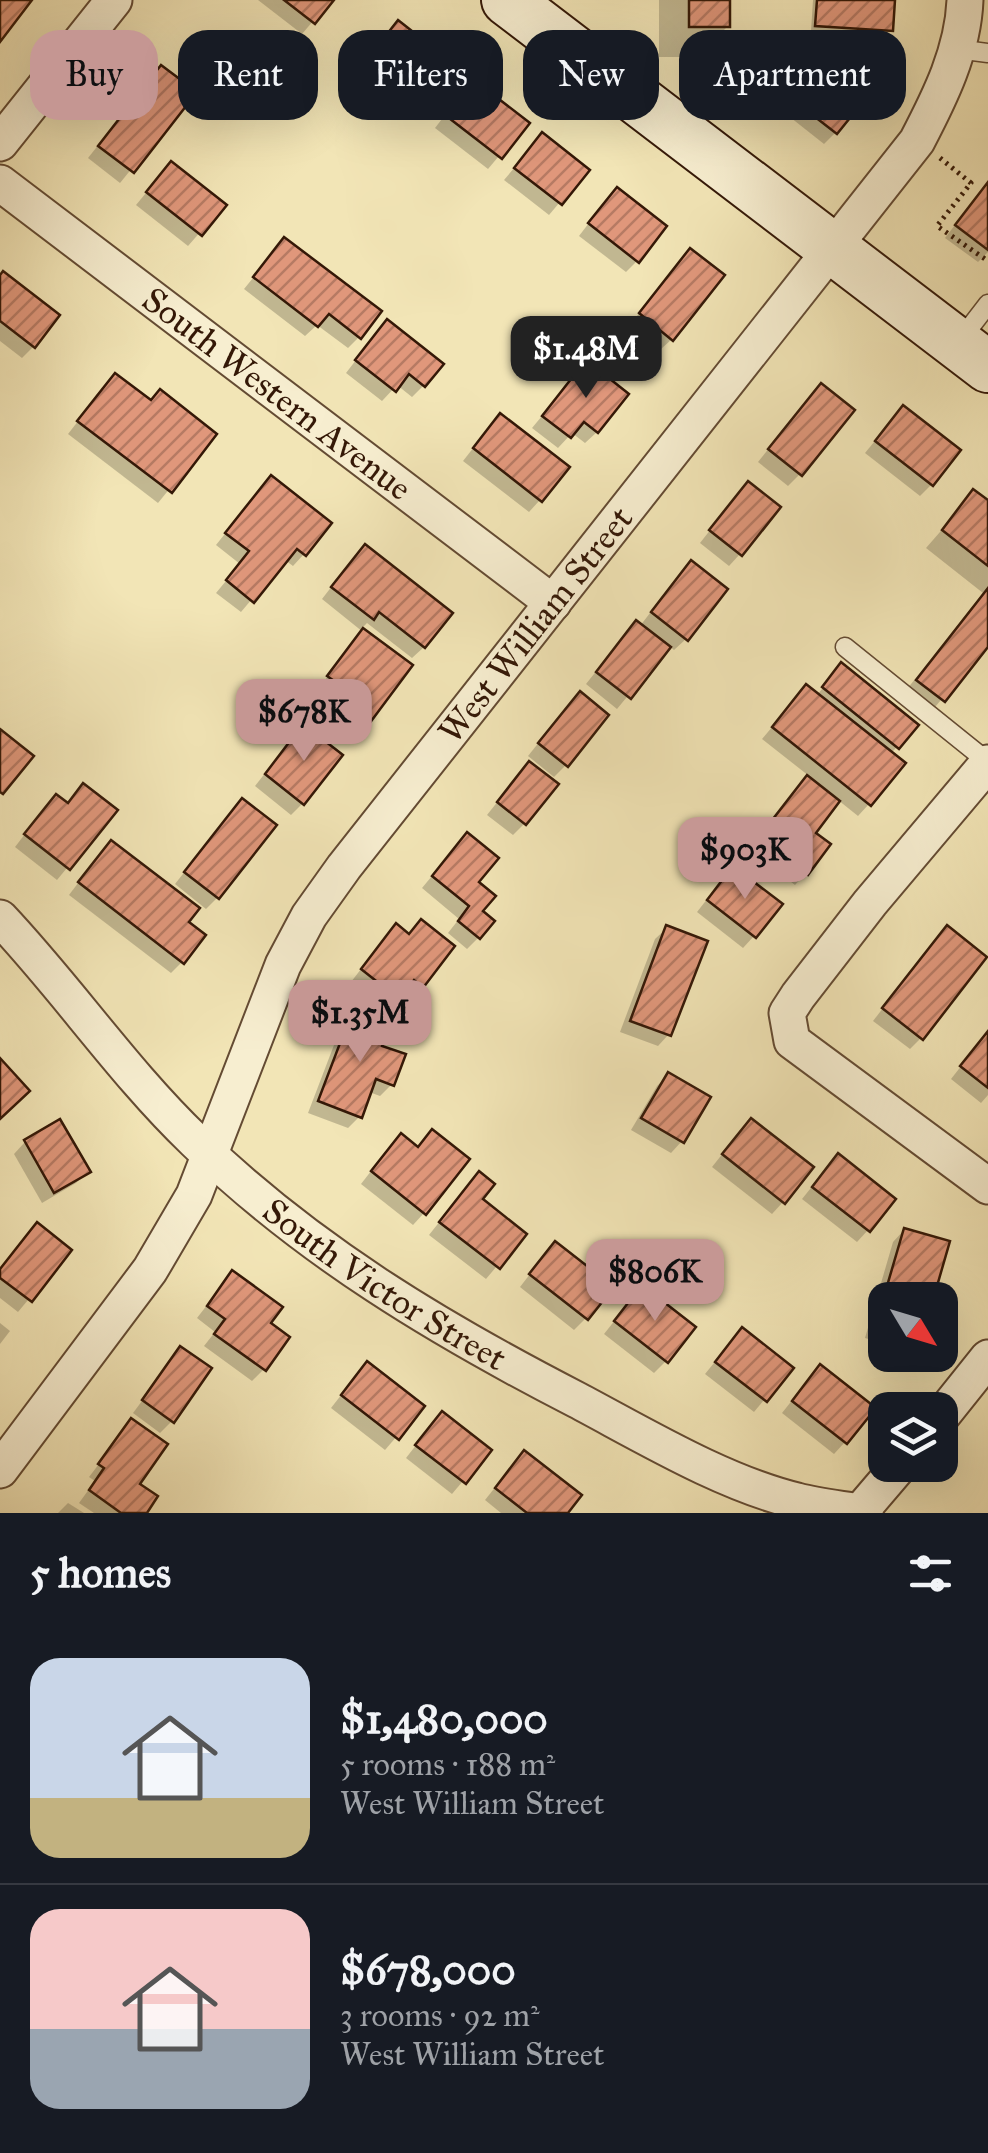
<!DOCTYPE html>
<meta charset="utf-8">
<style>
:root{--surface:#171b24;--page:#20242c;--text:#f1f3f6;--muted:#9ea1a6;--line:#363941;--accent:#c59692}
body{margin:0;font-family:"IM FELL Great Primer",serif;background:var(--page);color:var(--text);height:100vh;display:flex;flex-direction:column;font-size:38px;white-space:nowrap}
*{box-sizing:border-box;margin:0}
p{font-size:32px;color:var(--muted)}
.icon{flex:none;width:55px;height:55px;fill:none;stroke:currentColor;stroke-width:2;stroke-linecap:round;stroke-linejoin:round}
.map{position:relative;height:1513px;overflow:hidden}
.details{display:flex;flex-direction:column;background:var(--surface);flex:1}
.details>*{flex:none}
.guide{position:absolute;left:30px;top:30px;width:930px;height:90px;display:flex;gap:20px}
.needle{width:65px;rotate:128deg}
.tools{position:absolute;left:868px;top:1282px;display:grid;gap:20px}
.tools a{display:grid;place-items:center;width:90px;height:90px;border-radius:20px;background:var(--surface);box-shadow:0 10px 40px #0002;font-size:50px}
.price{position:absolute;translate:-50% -85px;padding:0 22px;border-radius:20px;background:var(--accent);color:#111;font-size:32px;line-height:65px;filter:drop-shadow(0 2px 5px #0008)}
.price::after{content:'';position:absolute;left:50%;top:60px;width:30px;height:22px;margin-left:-15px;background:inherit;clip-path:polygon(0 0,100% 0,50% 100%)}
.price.current{background:#222;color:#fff}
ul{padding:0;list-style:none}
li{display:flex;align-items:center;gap:30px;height:250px;padding:0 30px}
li+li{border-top:2px solid var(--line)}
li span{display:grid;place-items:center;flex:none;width:280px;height:200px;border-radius:30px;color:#555}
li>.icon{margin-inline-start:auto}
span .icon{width:120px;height:120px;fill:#fffc;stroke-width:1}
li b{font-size:42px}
h2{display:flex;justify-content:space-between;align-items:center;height:120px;padding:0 30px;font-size:42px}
.chip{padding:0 35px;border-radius:30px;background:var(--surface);box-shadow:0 10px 40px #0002;font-size:35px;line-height:90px}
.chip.current{background:var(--accent);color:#111}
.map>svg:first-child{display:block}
</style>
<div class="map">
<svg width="988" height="1513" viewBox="0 0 988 1513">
<defs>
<pattern id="building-hatch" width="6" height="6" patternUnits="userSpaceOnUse" patternTransform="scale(2.5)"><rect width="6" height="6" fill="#e0977b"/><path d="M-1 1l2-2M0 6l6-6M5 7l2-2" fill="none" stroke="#b67a63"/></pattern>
</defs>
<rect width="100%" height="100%" fill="#f2e5b6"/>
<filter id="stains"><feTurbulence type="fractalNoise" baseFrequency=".002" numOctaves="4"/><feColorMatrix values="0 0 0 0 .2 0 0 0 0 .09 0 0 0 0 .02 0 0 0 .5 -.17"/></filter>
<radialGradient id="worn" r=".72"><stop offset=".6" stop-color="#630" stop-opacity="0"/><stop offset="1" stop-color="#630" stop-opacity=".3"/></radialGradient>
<!-- shadow -->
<g fill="#0003">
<path d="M 258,0 L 331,0 L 302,34 Z"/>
<path d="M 659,0 L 728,0 L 728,26 L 697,57 L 659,57 Z"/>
<path d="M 813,0 L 893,0 L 891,30 L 884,35 L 881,67 L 876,72 L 845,70 L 847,33 L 811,31 Z"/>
<path d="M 386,35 L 452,66 L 413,112 L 397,99 L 382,116 L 346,88 Z"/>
<path d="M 775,59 L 835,133 L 824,144 L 752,87 Z"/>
<path d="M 150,80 L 193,93 L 120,183 L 88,158 Z"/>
<path d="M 462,93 L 527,123 L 488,169 L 435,128 Z"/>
<path d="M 542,135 L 587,170 L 549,215 L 504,180 Z"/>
<path d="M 160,176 L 223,206 L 188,246 L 136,205 Z"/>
<path d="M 988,182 L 988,252 L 978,262 L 945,238 Z"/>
<path d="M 605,202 L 637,261 L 626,272 L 579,236 Z"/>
<path d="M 284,240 L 359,337 L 348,348 L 317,325 L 305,336 L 244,289 Z"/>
<path d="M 679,263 L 672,339 L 660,350 L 629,326 Z"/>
<path d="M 0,278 L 34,346 L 22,358 L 0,341 Z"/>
<path d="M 376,334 L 424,385 L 412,397 L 397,385 L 382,401 L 346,373 Z"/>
<path d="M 586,363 L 597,432 L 585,443 L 572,433 L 558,448 L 532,428 Z"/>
<path d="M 104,388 L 150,403 L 214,434 L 158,503 L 68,434 Z"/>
<path d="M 809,398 L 800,474 L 788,486 L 758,462 Z"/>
<path d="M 892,420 L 932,484 L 920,496 L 865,453 Z"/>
<path d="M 489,428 L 540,500 L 529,512 L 463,461 Z"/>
<path d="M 260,490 L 304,554 L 293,566 L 285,560 L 241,612 L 216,593 L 240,564 L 216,545 Z"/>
<path d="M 974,493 L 988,504 L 988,643 L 926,718 L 900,698 L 983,593 L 926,548 Z"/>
<path d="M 737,496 L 740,554 L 729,566 L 700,543 Z"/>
<path d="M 353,559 L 424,647 L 412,658 L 367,623 L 361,629 L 409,666 L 355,734 L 322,709 L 330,698 L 318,689 L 363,632 L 322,599 Z"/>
<path d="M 680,574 L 686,639 L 674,650 L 669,646 L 617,709 L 586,684 L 625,635 L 640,626 Z"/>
<path d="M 837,671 L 897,747 L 890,754 L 869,804 L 858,816 L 838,800 L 812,833 L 806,873 L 795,885 L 750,850 L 809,776 L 762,739 L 806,687 L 817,695 Z"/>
<path d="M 568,706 L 566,765 L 554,777 L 528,756 Z"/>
<path d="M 292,739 L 303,803 L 291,815 L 255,786 Z"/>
<path d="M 518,776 L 524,824 L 513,835 L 487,815 Z"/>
<path d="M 45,808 L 114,811 L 57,880 L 15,847 Z"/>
<path d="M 231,813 L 218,897 L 206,909 L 175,884 Z"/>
<path d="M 456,847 L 480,911 L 478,938 L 467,949 L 448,933 L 459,919 L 422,888 Z"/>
<path d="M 100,854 L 185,922 L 182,962 L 171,973 L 69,895 Z"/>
<path d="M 722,880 L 754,936 L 743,948 L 697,912 Z"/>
<path d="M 667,928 L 669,1034 L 658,1046 L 620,1032 L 655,939 Z"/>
<path d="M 408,935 L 421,986 L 410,997 L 402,991 L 386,1009 L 351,982 L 385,938 Z"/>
<path d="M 936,940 L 921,1038 L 910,1049 L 873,1021 Z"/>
<path d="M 353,1012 L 379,1047 L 392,1084 L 380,1096 L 369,1092 L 360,1116 L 348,1128 L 308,1113 L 342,1024 Z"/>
<path d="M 988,1032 L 988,1095 L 981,1103 L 951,1079 Z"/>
<path d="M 668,1075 L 682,1141 L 671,1153 L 631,1130 L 657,1086 Z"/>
<path d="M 739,1133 L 783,1202 L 772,1214 L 712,1167 Z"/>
<path d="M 25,1142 L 87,1172 L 76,1183 L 42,1203 L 14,1154 Z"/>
<path d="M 389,1148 L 424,1213 L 413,1225 L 361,1184 Z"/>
<path d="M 827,1168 L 868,1230 L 857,1242 L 802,1199 Z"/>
<path d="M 468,1186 L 480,1199 L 524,1234 L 486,1279 L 429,1235 Z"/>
<path d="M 904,1230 L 931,1300 L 885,1300 L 885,1344 L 865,1338 L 893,1242 Z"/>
<path d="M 69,1251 L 18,1312 L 0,1298 L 0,1270 Z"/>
<path d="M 544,1256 L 586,1318 L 574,1330 L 520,1287 Z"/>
<path d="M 232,1273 L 268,1324 L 264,1369 L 252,1381 L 204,1346 L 215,1332 L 197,1318 Z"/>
<path d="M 631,1300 L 666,1361 L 654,1373 L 604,1334 Z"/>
<path d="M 0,1323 L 10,1331 L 0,1344 Z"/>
<path d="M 731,1342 L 791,1368 L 754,1412 L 705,1374 Z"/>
<path d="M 180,1350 L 172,1421 L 160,1433 L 133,1413 Z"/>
<path d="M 356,1376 L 422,1407 L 385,1450 L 331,1408 Z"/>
<path d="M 809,1379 L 845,1442 L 834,1454 L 782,1413 Z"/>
<path d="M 132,1421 L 136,1484 L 144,1513 L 94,1513 L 79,1503 L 95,1481 L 89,1477 Z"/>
<path d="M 431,1426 L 489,1450 L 452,1494 L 406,1458 Z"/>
<path d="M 513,1465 L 565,1513 L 501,1513 L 485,1500 Z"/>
<path d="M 68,1503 L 84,1513 L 58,1513 Z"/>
</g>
<!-- building -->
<g fill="url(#building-hatch)" stroke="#341807" stroke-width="2.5">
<path d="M 0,0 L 32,0 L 0,42 Z"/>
<path d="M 284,0 L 334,0 L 315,24 Z"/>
<rect x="689" y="0" width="41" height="27"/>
<path d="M 817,0 L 895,0 L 893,31 L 815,26 Z"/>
<path d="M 398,20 L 455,65 L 427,102 L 409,88 L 395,106 L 355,75 Z"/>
<path d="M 851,34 L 886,37 L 884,68 L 849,66 Z"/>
<path d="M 786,44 L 862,103 L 837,134 L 761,75 Z"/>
<path d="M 161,65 L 197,92 L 134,173 L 98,146 Z"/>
<path d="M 473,79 L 530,123 L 502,159 L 445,115 Z"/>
<path d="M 542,132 L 590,170 L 562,205 L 514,168 Z"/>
<path d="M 171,161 L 227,205 L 202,236 L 146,192 Z"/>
<path d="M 988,182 L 988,250 L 955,225 Z"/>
<path d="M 617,187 L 667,226 L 639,263 L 588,223 Z"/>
<path d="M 284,237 L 382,311 L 361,339 L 329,314 L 318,327 L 253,277 Z"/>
<path d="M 690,248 L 725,275 L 673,341 L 639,313 Z"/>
<path d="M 3,271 L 60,315 L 35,348 L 0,321 L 0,275 Z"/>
<path d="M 387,319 L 444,364 L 425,387 L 409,374 L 396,392 L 355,360 Z"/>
<path d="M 586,360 L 629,394 L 598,433 L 584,422 L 571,438 L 542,416 Z"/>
<path d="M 115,373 L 151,400 L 160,389 L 217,434 L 172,493 L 77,421 Z"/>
<path d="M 821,383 L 855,410 L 802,476 L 768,449 Z"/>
<path d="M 903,405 L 961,450 L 933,486 L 875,441 Z"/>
<path d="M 500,413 L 570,467 L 542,502 L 473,448 Z"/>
<path d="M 271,475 L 332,523 L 306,556 L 297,549 L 254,603 L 226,580 L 249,551 L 225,533 Z"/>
<path d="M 748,481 L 781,507 L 742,556 L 709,530 Z"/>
<path d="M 973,489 L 988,500 L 988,566 L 942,530 Z"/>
<path d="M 365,544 L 453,613 L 425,648 L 379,612 L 374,620 L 331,587 Z"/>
<path d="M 691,560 L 728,589 L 688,641 L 651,612 Z"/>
<path d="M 988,588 L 988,647 L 945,702 L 916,680 Z"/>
<path d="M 636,620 L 671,647 L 631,699 L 596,672 Z"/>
<path d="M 363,628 L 413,665 L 369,724 L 331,696 L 340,685 L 327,676 Z"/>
<path d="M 841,662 L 919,725 L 899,749 L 822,687 Z"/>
<path d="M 806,684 L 906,763 L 871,806 L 772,727 Z"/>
<path d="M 580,691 L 609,715 L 568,767 L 538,743 Z"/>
<path d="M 303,724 L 343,755 L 304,805 L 265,774 Z"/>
<path d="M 0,729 L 34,756 L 3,794 L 0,792 Z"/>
<path d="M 529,761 L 559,784 L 526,825 L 497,802 Z"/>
<path d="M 807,775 L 840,801 L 816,833 L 831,844 L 808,875 L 759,837 Z"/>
<path d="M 83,783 L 118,810 L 70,870 L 24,834 L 56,794 L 68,803 Z"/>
<path d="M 242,798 L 277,825 L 219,899 L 184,872 Z"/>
<path d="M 467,832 L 499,858 L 479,882 L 496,896 L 483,911 L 495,921 L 480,939 L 458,921 L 469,906 L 432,876 Z"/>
<path d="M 111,840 L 200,908 L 189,922 L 206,935 L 184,964 L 78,882 Z"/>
<path d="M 733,866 L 783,904 L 756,938 L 707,900 Z"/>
<path d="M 421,919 L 455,946 L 423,988 L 414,980 L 399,999 L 361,969 L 396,923 L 409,934 Z"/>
<path d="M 666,925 L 708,941 L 671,1036 L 630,1021 Z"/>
<path d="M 947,925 L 987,957 L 923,1040 L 882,1008 Z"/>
<path d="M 353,1009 L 390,1024 L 382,1046 L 406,1054 L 394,1086 L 376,1079 L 362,1118 L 318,1101 Z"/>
<path d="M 988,1031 L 988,1088 L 960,1066 Z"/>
<path d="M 0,1058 L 30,1091 L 0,1119 Z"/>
<path d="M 668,1072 L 711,1097 L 684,1143 L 641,1118 Z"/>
<path d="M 751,1118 L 814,1167 L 785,1204 L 722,1154 Z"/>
<path d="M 60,1119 L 91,1172 L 54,1193 L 24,1140 Z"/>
<path d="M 432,1129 L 470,1159 L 426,1215 L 371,1171 L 401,1133 L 418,1147 Z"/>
<path d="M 838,1153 L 896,1199 L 870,1232 L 812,1187 Z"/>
<path d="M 479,1171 L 495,1184 L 483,1199 L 527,1234 L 500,1269 L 439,1222 Z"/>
<path d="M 37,1222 L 72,1250 L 32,1302 L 0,1278 L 0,1269 Z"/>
<path d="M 904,1228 L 950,1241 L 933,1300 L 885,1300 L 885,1330 L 875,1327 Z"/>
<path d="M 555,1241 L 614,1287 L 588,1320 L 529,1274 Z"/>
<path d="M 232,1270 L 283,1307 L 271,1323 L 290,1337 L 266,1371 L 214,1334 L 225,1319 L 207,1306 Z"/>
<path d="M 642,1285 L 696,1327 L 668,1363 L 614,1321 Z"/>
<path d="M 742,1327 L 794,1368 L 767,1402 L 715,1362 Z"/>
<path d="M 180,1346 L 212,1368 L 174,1423 L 142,1400 Z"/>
<path d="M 367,1361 L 425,1406 L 399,1440 L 341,1395 Z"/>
<path d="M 820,1364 L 876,1408 L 847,1444 L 792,1401 Z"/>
<path d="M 442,1411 L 492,1450 L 466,1484 L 415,1445 Z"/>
<path d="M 131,1418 L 168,1444 L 140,1484 L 158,1496 L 147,1513 L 121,1513 L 89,1490 L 104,1468 L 98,1464 Z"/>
<path d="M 524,1450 L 582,1495 L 568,1513 L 527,1513 L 495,1488 Z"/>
</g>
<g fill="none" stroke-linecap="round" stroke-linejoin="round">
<!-- lane casing -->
<g stroke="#644b33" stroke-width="21">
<g id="lane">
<path d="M 957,49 L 988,53"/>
<path d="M 961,339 L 988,304"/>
<path d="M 845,647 L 988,762"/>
</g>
</g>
<!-- street casing -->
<g stroke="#644b33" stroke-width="39">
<g id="street">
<path d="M 0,143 L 114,0"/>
<path id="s1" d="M 0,183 L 553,603"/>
<path d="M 988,763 L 870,903 L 798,996 L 787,1013 L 792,1041 L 988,1186"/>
<path id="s2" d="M 0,918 C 68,990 124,1073 195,1141 C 307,1250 439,1329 577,1400 C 645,1436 723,1483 797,1501 C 819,1507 843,1509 865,1513"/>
<path d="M 940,1418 L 988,1358"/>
<path id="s3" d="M 0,1470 L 150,1270 L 194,1195 L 283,965 L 309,916 L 344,867 L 917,141 C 940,97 963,51 965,0"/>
<path d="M 859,1513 L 900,1465"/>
</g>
</g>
<!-- secondary casing -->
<g stroke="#341807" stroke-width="54">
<path id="secondary" d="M 507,0 L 988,367"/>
</g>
<!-- path -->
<path stroke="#341807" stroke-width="5" stroke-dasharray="2.5 5" stroke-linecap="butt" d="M 940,158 L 971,183 L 937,226 L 988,261"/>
<!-- lane -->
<use href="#lane" stroke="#f7eed0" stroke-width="18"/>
<!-- street -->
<use href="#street" stroke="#f7eed0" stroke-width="35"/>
<!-- secondary -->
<use href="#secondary" stroke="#f7eed0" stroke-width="50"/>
</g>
<g text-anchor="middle" stroke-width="10" stroke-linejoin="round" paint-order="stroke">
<!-- street labels -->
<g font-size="35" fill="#341807" stroke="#f7eed0">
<text dy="12" stroke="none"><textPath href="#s1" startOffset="348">South Western Avenue</textPath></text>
<text dy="12" stroke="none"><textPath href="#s3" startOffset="1008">West William Street</textPath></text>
<text dy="12" stroke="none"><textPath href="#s2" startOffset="535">South Victor Street</textPath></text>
</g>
</g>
<rect width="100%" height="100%" filter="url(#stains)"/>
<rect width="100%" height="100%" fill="url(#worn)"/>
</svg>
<div class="tools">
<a><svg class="needle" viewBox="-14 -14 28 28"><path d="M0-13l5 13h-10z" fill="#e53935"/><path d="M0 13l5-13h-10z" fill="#9ea1a6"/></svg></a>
<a><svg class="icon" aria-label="layers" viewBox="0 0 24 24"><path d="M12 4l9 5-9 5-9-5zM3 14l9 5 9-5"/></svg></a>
</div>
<b class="price current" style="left:586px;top:401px">$1.48M</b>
<b class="price" style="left:304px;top:764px">$678K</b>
<b class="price" style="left:745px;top:902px">$903K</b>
<b class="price" style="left:360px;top:1065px">$1.35M</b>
<b class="price" style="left:655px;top:1324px">$806K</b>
<div class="guide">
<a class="chip current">Buy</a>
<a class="chip">Rent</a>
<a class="chip">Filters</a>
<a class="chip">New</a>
<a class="chip">Apartment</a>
</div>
</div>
<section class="details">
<h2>5 homes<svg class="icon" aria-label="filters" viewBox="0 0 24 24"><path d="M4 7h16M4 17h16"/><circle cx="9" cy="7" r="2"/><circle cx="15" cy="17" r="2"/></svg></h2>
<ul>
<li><span style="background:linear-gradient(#c9d6e8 70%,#c2b280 0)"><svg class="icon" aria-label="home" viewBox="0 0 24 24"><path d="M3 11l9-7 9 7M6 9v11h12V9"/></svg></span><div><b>$1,480,000</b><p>5 rooms · 188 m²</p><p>West William Street</p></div></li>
<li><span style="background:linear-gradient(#f6c9c9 60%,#9aa5b1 0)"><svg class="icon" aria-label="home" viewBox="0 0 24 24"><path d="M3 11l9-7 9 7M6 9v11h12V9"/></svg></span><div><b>$678,000</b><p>3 rooms · 92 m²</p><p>West William Street</p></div></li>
</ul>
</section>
